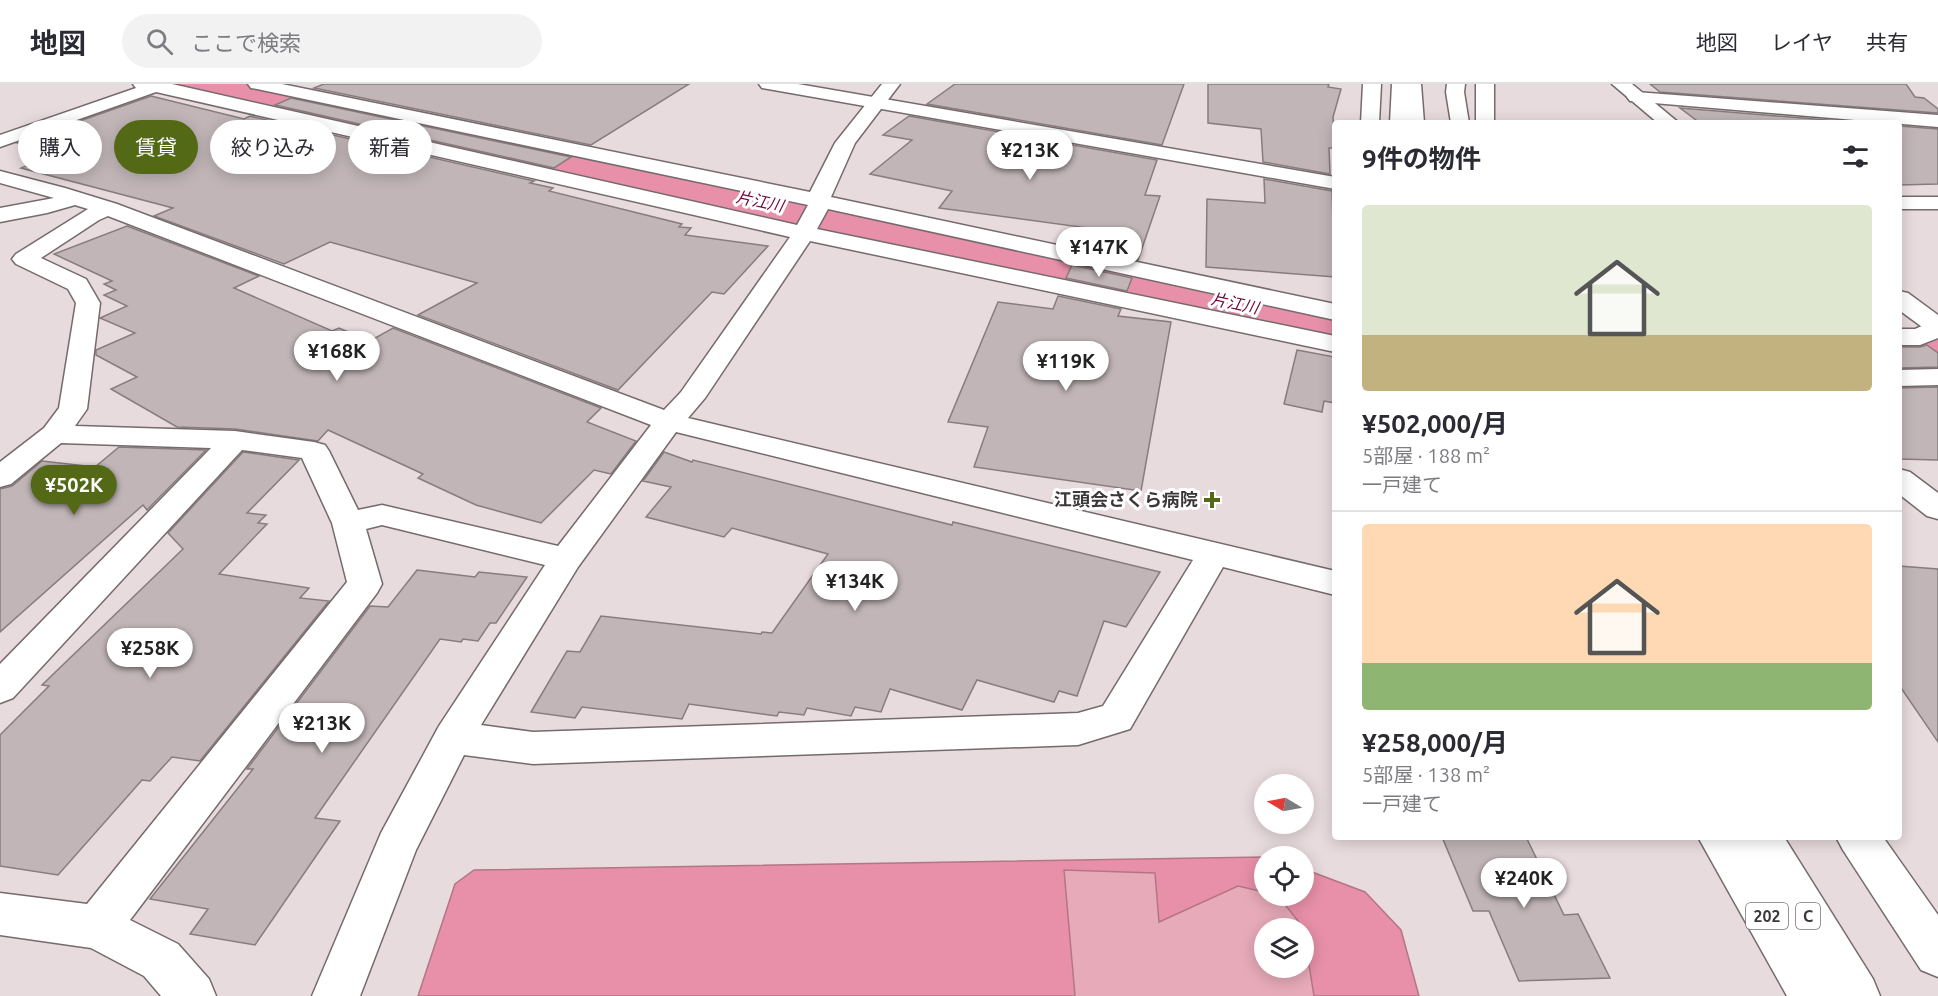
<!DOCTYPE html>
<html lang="ja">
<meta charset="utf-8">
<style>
:root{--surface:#fff;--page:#f2f2f3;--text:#2b2b33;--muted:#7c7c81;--line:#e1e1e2;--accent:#546916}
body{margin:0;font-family:Ubuntu,"Noto Sans JP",sans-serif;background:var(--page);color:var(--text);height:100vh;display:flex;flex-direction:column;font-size:22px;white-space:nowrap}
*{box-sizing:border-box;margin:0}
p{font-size:20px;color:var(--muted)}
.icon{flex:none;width:33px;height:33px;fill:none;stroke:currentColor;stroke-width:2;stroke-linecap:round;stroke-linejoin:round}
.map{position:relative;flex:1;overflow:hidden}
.panel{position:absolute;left:1332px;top:36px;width:570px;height:720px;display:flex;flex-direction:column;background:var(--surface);border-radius:6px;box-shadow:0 3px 15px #0003}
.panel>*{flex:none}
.banner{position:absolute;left:18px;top:36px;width:570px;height:54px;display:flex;gap:12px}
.needle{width:39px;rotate:280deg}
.tools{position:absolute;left:1254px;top:690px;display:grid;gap:12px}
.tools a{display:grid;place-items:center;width:60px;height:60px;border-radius:50%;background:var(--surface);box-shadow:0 3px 15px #0003;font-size:30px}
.price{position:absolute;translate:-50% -51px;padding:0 14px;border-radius:21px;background:#fff;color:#222;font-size:20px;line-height:39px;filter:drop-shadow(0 2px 3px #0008)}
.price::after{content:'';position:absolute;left:50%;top:36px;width:18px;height:14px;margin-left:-9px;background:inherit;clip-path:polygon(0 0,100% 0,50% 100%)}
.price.active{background:var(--accent);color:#fff}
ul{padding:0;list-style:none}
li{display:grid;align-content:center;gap:12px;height:318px;padding:0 30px}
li+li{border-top:2px solid var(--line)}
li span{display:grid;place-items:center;height:186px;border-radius:6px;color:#555}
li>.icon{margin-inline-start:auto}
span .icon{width:108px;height:108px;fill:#fffc;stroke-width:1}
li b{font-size:26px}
h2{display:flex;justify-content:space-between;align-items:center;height:72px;padding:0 30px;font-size:26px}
.pill{padding:0 21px;border-radius:27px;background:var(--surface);box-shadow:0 3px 15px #0003;font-size:21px;line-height:54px}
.pill.active{background:var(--accent);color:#fff}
header{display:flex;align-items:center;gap:36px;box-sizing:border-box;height:84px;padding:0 30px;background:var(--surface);border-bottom:2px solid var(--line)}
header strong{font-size:28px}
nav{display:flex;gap:33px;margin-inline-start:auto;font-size:21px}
.search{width:420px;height:54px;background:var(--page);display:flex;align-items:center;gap:15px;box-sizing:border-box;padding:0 21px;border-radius:33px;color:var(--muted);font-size:22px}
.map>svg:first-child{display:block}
</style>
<header>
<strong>地図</strong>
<div class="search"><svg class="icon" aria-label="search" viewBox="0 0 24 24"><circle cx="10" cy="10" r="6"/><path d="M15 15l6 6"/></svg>ここで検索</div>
<nav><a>地図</a><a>レイヤ</a><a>共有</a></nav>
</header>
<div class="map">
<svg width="1938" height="912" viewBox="0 0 1938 912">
<rect width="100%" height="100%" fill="#e8dbde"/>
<!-- green -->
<path fill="#e7aab9" d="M 1064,786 L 1155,789 L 1159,838 L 1238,802 L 1264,808 L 1264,812 L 1278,812 L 1303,844 L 1264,844 L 1264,884 L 1304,884 L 1304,845 L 1314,912 L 1075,912 Z"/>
<!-- water -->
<g fill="#e890a9" stroke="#b47587" stroke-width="1.5">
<path d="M 1264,773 L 1264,808 L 1238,802 L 1159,838 L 1155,789 L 1064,786 L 1075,912 L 418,912 L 455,800 L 474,786 Z"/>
<path d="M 1304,785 L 1365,808 L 1401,846 L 1419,912 L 1314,912 L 1303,843 L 1278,812 L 1304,812 Z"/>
</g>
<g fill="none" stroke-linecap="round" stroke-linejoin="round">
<!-- river -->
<g fill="#e890a9" fill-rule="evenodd">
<path d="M 161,0 L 256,0 L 391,25 L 1335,220 L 1335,260 L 391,53 L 183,13 L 167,9 Z"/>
<path d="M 1938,245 L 1938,285 L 1899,286 L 1899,246 Z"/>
</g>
</g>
<!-- building -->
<g fill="#c1b5b7" stroke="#877c7e" stroke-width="1.5">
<path d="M 324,0 L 689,0 L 591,61 L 314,4 Z"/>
<path d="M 955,0 L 1184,0 L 1162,61 L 927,20 Z"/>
<path d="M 1208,0 L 1329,0 L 1328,3 L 1341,5 L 1333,33 L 1335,64 L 1329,64 L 1330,90 L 1263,78 L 1261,45 L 1208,39 Z"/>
<path d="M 1650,0 L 1906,0 L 1915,13 L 1924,14 L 1938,25 L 1938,29 L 1660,8 Z"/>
<path d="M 151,12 L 244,35 L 250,32 L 534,97 L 530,99 L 553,104 L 549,107 L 682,140 L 679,143 L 691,144 L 685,151 L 768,162 L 724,210 L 712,208 L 618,306 L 418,231 L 477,199 L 330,158 L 284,180 L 154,132 L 173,124 L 21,84 L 57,69 L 17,59 Z"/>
<path d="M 291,14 L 571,73 L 554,84 L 275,21 Z"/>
<path d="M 1680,24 L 1864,39 L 1700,39 Z"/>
<path d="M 909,32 L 1157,76 L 1145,111 L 1160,112 L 1138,176 L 1080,163 L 1088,144 L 939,124 L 952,107 L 870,90 L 912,56 L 883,51 Z"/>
<path d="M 1899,42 L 1938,45 L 1938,100 L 1899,101 Z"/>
<path d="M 1264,95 L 1332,107 L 1335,193 L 1206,183 L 1207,115 L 1265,119 Z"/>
<path d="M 127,142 L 259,192 L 234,204 L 332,247 L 339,244 L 370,257 L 393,244 L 601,324 L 587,338 L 636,357 L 611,390 L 594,386 L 541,439 L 476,421 L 418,394 L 423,390 L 328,346 L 318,357 L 235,345 L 177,343 L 111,305 L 137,293 L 96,271 L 96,266 L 135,249 L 100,234 L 127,222 L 104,211 L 116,206 L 104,200 L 112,197 L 54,170 Z"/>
<path d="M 1072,181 L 1132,194 L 1127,207 L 1066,194 Z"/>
<path d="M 1058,212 L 1121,225 L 1118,232 L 1171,238 L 1141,407 L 974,383 L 988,343 L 948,338 L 998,218 L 1053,225 Z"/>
<path d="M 1927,261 L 1938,269 L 1938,283 L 1899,284 L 1899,263 L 1920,263 Z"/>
<path d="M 1297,266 L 1335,273 L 1335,319 L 1324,317 L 1322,328 L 1284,320 Z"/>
<path d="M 1938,303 L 1938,376 L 1899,375 L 1899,304 Z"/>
<path d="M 119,363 L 206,366 L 147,426 L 143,421 L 0,548 L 0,405 L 12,402 L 42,377 L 95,383 Z"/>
<path d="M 243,368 L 299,376 L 247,429 L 266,431 L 258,439 L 267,440 L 219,490 L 309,504 L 300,514 L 329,517 L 200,677 L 172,673 L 150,697 L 142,696 L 58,791 L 0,782 L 0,651 L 49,602 L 42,601 L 183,465 L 168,449 Z"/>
<path d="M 664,368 L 692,378 L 693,376 L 952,441 L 953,438 L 1160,488 L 1126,543 L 1104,537 L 1077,612 L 1059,607 L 1054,618 L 977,596 L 962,626 L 890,605 L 881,628 L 855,623 L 851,632 L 807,624 L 804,631 L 779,628 L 777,632 L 689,620 L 682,635 L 582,623 L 575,634 L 531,628 L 567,567 L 580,568 L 601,532 L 761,550 L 762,548 L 772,549 L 828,470 L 732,444 L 724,453 L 646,433 L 671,403 L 643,397 Z"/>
<path d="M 1899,482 L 1938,485 L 1938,658 L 1899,601 Z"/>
<path d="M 417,486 L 475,493 L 479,488 L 527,493 L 496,539 L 490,539 L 478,557 L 463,555 L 461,558 L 440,555 L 315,734 L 340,737 L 255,861 L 190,850 L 208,825 L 150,815 L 253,685 L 247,685 L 370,522 L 388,523 Z"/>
<path d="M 1442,753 L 1526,753 L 1564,831 L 1578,830 L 1610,894 L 1519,897 L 1489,827 L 1473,827 Z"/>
</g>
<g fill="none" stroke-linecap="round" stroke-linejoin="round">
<!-- minor casing -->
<g stroke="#756a6c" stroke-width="3">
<g id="minor">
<path d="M 133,0 L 172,0 L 797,141 L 808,121 L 257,5 L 251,4 L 248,0 L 282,0 L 810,108 L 835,59 L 882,0 L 900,0 L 855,59 L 831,113 L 1335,220 L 1335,236 L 828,125 L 817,145 L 1335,252 L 1335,268 L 810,157 L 705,314 L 688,334 L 1335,487 L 1335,511 L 1223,483 L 1130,645 L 1078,661 L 533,680 L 464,671 L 416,766 L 360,912 L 312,912 L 381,749 L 439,642 L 545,481 L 382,441 L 366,445 L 382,500 L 377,509 L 130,836 L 178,860 L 209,895 L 216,912 L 161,912 L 144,892 L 91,864 L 0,851 L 0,809 L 87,820 L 347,498 L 332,439 L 302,374 L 242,366 L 13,614 L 0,619 L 0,580 L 211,364 L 61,359 L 11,400 L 0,403 L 0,378 L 44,344 L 59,324 L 76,219 L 68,205 L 16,180 L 12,175 L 16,170 L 88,125 L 75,121 L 47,129 L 0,138 L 0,124 L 54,114 L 0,99 L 0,87 L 65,104 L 117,120 L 664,326 L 681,308 L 790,153 L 156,8 L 0,63 L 0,51 L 136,4 ZM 108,132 L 651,341 L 558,462 L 382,421 L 358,426 L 329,367 L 325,361 L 314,358 L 235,347 L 75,342 L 87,325 L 100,219 L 86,195 L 41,174 L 99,136 ZM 676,348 L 1193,476 L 1103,622 L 1078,629 L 533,648 L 481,641 L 578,483 Z"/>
<path d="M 1636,8 L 1938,31 L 1938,43 L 1630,17 L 1627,13 L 1630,9 Z"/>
<path d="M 1938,235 L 1938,254 L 1920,261 L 1899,261 L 1899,245 L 1915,245 Z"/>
<path d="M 1938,285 L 1938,301 L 1899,302 L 1899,286 Z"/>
<path d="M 1899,385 L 1910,388 L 1938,409 L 1938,435 L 1927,432 L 1899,410 Z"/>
</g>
</g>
<!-- tertiary casing -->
<g stroke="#756a6c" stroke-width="3">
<g id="tertiary">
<path d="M 759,0 L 798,0 L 1335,93 L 1335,105 L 768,5 L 762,4 Z"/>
<rect x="1899" y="113" width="39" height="12"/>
</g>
</g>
<!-- primary casing -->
<g stroke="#756a6c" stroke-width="3">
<g id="primary">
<path d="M 1612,0 L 1632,0 L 1679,39 L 1658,39 Z"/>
<path d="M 1899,207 L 1908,209 L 1938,231 L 1938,251 L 1929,248 L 1899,226 Z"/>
</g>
</g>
<!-- trunk casing -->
<g stroke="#756a6c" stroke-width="3">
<g id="trunk">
<path d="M 1363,0 L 1381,0 L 1379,39 L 1361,39 Z"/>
<path d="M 1392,0 L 1410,0 L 1408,39 L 1390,39 Z"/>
<rect x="1476" y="0" width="18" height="39"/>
<path d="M 1698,753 L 1743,753 L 1831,895 L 1838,912 L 1787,912 Z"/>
</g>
</g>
<!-- motorway casing -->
<g stroke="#756a6c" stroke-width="3">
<g id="motorway">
<path d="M 1403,0 L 1421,0 L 1424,39 L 1406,39 Z"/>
<path d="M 1447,0 L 1465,0 L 1464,8 L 1469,39 L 1451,39 L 1446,8 Z"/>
<path d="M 1738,753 L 1784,753 L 1873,895 L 1880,912 L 1829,912 Z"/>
<path d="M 1836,753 L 1883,753 L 1938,831 L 1938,893 L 1921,886 L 1843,766 Z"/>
</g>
</g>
<!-- minor -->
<use href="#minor" fill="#fff" fill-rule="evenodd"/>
<!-- tertiary -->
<use href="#tertiary" fill="#fff" fill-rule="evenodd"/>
<!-- primary -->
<use href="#primary" fill="#fff" fill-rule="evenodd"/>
<!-- trunk -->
<use href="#trunk" fill="#fff" fill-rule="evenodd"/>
<!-- motorway -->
<use href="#motorway" fill="#fff" fill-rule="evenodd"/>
</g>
<!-- markers -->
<path fill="#546916" stroke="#fff" stroke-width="2" d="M1209 407h6v6h6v6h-6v6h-6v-6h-6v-6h6z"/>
<g text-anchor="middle" stroke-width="6" stroke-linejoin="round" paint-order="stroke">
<!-- far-water labels -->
<g font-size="16" font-style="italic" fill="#710537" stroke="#fff">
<text transform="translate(760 117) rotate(12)" y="6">片江川</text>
<text transform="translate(1235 219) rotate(12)" y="6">片江川</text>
</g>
<!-- shield labels -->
<g fill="#fff" stroke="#767374" stroke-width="1.5">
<rect x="1746" y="819" width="42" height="26" rx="4.5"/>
<rect x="1796" y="819" width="24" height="26" rx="4.5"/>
</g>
<g font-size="16" font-weight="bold" fill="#3c3738">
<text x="1767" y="838">202</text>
<text x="1808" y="838">C</text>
</g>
<!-- poi labels -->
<g font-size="18" font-weight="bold" fill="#3c3738" stroke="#fff" text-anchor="end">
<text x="1198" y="422">江頭会さくら病院</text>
</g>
</g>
</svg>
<div class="tools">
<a><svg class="needle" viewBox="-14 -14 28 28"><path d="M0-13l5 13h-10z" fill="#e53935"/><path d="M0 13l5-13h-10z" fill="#7c7c81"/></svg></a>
<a><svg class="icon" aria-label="locate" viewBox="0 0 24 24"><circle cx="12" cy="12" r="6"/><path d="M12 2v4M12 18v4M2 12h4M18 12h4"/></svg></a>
<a><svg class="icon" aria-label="layers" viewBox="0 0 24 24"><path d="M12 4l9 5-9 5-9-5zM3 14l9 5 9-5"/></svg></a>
</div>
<b class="price" style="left:1030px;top:97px">¥213K</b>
<b class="price" style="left:1099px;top:194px">¥147K</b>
<b class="price" style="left:337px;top:298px">¥168K</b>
<b class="price" style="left:1066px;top:308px">¥119K</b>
<b class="price active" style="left:74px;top:432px">¥502K</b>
<b class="price" style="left:855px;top:528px">¥134K</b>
<b class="price" style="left:150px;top:595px">¥258K</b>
<b class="price" style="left:322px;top:670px">¥213K</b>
<b class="price" style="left:1524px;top:825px">¥240K</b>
<div class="banner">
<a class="pill">購入</a>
<a class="pill active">賃貸</a>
<a class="pill">絞り込み</a>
<a class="pill">新着</a>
</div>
<section class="panel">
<h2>9件の物件<svg class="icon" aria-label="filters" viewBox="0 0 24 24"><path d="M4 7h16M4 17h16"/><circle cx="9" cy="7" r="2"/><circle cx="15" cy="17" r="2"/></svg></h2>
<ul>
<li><span style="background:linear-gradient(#dfe7d0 70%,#c2b280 0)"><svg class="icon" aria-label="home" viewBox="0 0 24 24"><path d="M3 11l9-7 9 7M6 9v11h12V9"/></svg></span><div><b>¥502,000/月</b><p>5部屋 · 188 m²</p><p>一戸建て</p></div></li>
<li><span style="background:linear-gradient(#ffd9b3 75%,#8fb573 0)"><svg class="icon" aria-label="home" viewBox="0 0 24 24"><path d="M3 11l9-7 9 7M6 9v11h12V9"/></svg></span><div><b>¥258,000/月</b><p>5部屋 · 138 m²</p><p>一戸建て</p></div></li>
</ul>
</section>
</div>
